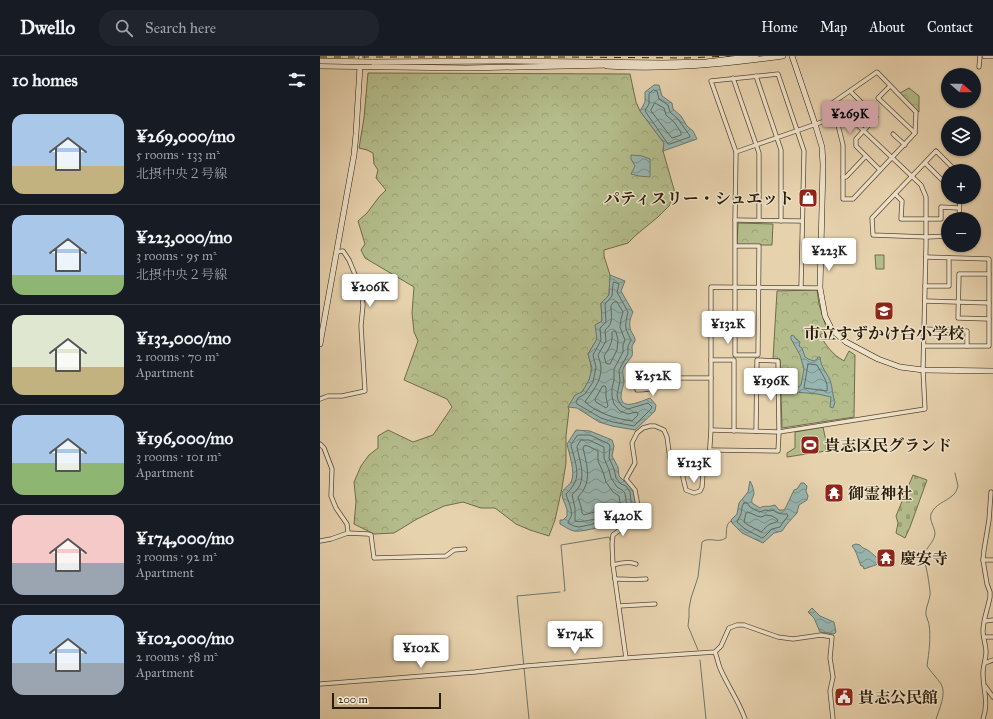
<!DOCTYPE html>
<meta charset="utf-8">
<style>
:root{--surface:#171b24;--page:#20242c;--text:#f1f3f6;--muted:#9ea1a6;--line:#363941;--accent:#c59692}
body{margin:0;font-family:"IM FELL Great Primer","Noto Serif JP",serif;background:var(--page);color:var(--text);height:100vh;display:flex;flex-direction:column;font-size:15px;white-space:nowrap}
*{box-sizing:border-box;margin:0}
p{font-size:13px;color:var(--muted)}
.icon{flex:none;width:22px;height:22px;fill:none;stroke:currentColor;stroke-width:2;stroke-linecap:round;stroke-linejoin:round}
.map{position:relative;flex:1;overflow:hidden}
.panel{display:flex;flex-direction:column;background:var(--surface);width:320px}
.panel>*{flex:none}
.needle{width:26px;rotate:110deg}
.controls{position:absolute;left:621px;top:12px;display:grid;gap:8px}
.controls a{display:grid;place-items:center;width:40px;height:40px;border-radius:50%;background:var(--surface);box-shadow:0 1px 3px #0004;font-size:20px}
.scale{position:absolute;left:12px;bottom:10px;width:109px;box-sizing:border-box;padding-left:4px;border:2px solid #291c08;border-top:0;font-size:11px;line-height:14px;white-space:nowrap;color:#291c08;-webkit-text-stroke:3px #efe2ca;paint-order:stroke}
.price{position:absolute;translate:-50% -34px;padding:0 9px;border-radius:4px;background:#fff;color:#222;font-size:13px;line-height:26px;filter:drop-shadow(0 1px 2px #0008)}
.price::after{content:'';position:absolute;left:50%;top:24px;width:12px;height:9px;margin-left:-6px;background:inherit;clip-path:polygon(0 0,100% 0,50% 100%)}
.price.on{background:var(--accent);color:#111}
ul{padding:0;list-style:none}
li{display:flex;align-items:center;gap:12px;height:100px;padding:0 12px}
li+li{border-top:1px solid var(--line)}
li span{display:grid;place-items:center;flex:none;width:112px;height:80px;border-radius:12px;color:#555}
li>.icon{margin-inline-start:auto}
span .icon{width:48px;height:48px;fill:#fffc;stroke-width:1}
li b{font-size:17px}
h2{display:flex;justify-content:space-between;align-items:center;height:48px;padding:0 12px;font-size:17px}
header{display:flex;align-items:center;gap:24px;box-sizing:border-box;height:56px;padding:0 20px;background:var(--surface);border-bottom:1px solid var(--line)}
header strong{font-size:19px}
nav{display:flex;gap:22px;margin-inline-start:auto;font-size:14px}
.search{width:280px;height:36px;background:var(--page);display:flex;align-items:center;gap:10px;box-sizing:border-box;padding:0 14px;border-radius:16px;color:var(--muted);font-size:15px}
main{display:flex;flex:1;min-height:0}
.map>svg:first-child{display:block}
</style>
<header>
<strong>Dwello</strong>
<div class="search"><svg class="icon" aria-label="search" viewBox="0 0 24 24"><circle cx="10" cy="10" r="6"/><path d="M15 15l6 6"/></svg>Search here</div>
<nav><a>Home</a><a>Map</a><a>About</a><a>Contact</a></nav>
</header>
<main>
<section class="panel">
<h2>10 homes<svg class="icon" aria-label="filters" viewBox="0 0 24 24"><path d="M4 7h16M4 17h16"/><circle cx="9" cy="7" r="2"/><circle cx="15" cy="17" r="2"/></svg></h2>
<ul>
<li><span style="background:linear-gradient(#a9c7e8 65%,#c2b280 0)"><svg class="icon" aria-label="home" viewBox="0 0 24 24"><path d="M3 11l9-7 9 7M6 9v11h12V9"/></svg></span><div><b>¥269,000/mo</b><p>5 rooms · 133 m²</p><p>北摂中央２号線</p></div></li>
<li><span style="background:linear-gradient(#a9c7e8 75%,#8fb573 0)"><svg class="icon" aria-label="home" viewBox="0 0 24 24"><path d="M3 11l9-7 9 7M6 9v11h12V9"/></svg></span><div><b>¥223,000/mo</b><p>3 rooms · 95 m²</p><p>北摂中央２号線</p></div></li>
<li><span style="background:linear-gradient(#dfe7d0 65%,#c2b280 0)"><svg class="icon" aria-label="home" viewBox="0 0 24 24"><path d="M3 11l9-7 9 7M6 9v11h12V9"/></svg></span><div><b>¥132,000/mo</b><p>2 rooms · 70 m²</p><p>Apartment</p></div></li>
<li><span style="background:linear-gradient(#a9c7e8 60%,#8fb573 0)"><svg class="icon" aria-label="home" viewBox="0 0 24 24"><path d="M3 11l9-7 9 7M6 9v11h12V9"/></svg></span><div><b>¥196,000/mo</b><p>3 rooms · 101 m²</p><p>Apartment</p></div></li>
<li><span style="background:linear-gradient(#f6c9c9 60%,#9aa5b1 0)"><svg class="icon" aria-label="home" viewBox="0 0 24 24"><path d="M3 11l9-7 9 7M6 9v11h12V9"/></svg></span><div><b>¥174,000/mo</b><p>3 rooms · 92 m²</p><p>Apartment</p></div></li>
<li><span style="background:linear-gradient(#a9c7e8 60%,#9aa5b1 0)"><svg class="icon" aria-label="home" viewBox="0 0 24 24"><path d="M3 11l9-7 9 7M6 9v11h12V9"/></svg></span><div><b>¥102,000/mo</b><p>2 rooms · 58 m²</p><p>Apartment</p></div></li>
</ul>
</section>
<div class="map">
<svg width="673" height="663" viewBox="0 0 673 663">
<defs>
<pattern id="forest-crowns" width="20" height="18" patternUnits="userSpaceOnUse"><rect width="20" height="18" fill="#b4bc8b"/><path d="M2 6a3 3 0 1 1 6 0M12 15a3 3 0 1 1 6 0" fill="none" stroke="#9ba176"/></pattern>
<pattern id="cemetery-stones" width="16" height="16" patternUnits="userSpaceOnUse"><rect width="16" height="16" fill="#b4bc8b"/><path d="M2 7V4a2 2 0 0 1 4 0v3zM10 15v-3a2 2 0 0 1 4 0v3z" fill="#9ba176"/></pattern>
<pattern id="water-waves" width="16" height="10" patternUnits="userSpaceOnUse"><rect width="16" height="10" fill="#98b6b1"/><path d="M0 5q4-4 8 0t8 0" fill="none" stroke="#7c938e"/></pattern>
</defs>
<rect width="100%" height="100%" fill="#e7d2ae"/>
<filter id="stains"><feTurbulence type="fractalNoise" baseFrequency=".005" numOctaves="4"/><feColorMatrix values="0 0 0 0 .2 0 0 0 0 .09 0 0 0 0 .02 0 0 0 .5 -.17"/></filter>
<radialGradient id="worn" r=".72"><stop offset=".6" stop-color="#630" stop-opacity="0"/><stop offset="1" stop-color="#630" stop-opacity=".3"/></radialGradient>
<!-- forest -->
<g fill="url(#forest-crowns)" stroke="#6e6c4a">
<path d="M 48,17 L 310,18 L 316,46 L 320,55 L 344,87 L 343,95 L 355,137 L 351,142 L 350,149 L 338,161 L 316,179 L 308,187 L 284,194 L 284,200 L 290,219 L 289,239 L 281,247 L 282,265 L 277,283 L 268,298 C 269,302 271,307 271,311 C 273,327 258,340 248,351 L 249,354 L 246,380 L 246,407 L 242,432 L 235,464 L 229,480 L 210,474 L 196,468 L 175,452 L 161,452 L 143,446 L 124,450 L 97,463 L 74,477 L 54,478 L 34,468 L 36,446 L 34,426 L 41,410 L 49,399 L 58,392 L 58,380 L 68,374 L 93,386 L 113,379 L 132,351 L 127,343 L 84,324 L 98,285 L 94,276 L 92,257 L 94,231 L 45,202 L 41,194 L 45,188 L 38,165 L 47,157 L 59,141 L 66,134 L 56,122 L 58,114 L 54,108 L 53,97 L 47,94 L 39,92 L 44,62 Z"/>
<path d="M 589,32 L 599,40 L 599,56 L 580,37 Z"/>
<path d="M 418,167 L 453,168 L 452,189 L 417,189 Z"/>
<path d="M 497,234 L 499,248 L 507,274 L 500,279 C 507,291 512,298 524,305 L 529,295 L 535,299 L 534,361 L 462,372 L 460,303 L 453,303 L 457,235 Z"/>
</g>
<!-- cemetery -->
<path fill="url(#cemetery-stones)" stroke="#6e6c4a" d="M 593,419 L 607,424 L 590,471 L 585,482 L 576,477 L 578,467 L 576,460 Z"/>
<!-- pitch -->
<g fill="#b4bc8b" stroke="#6e6c4a">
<path d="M 555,199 L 564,199 L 564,213 L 556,213 Z"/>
<path d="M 503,371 L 506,385 L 506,395 L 467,401 L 467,397 L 475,392 L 475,376 Z"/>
</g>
<!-- water -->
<g fill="url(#water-waves)" stroke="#6c786d">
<path d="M 334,29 L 339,29 L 342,40 L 352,47 L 353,53 L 361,60 L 367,70 L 373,75 L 377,83 L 343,95 L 344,87 L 320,55 L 325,46 L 325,36 Z"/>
<path d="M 311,99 L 322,100 L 330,103 L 330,121 L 319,120 L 311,118 L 315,110 L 311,103 Z"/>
<path d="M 290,219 L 305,225 L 301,235 L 313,256 C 311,261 309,265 310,271 C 310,276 316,281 315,285 C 314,287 312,289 312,291 C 312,294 313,296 312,300 C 309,305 305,308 303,313 C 302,317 304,322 304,326 C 303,332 297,345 306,348 C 311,350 325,344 330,342 L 336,349 L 335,355 L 315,374 L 292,370 L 279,366 L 257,352 L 248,351 L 255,339 L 262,336 L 269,324 L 272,312 L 268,298 L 277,283 L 275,269 L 282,265 L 281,247 L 289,239 Z"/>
<path d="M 472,279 L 474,280 L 476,283 L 480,286 L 479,290 L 482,292 L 485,301 L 487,302 L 488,303 L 494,305 L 497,303 L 498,301 L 500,301 C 501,312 506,315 510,324 C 513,332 512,339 515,346 L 513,352 L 510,351 L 511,341 L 498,338 L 475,336 L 477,332 L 481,329 L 484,313 L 480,299 L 471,283 L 471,280 Z"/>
<path d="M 256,374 L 270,375 L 292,384 L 294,390 L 292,400 L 298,411 L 299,420 L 304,425 L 307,425 L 314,434 L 317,455 L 316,458 C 306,464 265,477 254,475 C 249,474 244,470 240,468 L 240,464 L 243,464 L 247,460 C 247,458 247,456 247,454 C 246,449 242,443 242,438 C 242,433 249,430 251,426 C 256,417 249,398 247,388 Z"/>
<path d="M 430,425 C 432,428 434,434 434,438 C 433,442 431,443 432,447 L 440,452 C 444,449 447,451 451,450 C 452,450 454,449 455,449 L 459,454 L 463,454 L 465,453 L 474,434 L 477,433 L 481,427 L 484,427 L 487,430 L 486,435 L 488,440 L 487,444 L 479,449 L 477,457 L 467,468 L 462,475 L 454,477 L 443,487 L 422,477 L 412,467 L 411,464 L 417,458 L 419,447 L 428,436 Z"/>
<path d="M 536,488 L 540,489 C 543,493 545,492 549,495 C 553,498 555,501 560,503 L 561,507 L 544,513 L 543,510 L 541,510 C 538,503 537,496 532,490 L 533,489 Z"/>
<path d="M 492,552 L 500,560 L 514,566 L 516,576 L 514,578 L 500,576 L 494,562 L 488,556 Z"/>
</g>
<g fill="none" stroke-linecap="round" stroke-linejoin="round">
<!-- shore -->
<g stroke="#60695c" stroke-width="1">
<path d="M 334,34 L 337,35 L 339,43 L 348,49 L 350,56 L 358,63 L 370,80 L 370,81 L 350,88 L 348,88 L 325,55 L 329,48 L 329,38 Z"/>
<path d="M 335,47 L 344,52 L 346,59 L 354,66 L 361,76 L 361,79 L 352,82 L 351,81 L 331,55 L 331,54 Z"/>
<path d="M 294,226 L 299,228 L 297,236 L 308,256 C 305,270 304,270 311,284 L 308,290 L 308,298 L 299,314 L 300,325 L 297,339 L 298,344 L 302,350 L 308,353 L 328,347 L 332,351 L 331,353 L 314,370 L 293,366 L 281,362 L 257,348 L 256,346 L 258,342 L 265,338 L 273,326 L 276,311 L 273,299 L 281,284 L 280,272 L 286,266 L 285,248 L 292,240 L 293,228 Z"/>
<path d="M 294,246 L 297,246 L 303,256 L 301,263 L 300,271 L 305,284 L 303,289 L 303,296 L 294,313 L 294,324 L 292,332 L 292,340 L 294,348 L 300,355 L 308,358 L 316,356 L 318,357 L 318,359 L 312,365 C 296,363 277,357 265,346 C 272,335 281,327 281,312 C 281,308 279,303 278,299 L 286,285 L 285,274 C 294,267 291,261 291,250 Z"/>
<path d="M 294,275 L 296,276 L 298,284 L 297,294 L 290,308 L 288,308 L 286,307 L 284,300 C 289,292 293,287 292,277 Z"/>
<path d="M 488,308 L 490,308 L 497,309 C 501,317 509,326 507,335 L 484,332 C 485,324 487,316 488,308 Z"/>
<path d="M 283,330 L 285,330 L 286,331 L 286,341 L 288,350 L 286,352 L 276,346 L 275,344 Z"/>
<path d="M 258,379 L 270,379 L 289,388 L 290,391 L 289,402 L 294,413 L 296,422 L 301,428 L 306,430 L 310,436 L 312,454 L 312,456 L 308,458 L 269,469 L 259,471 L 254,470 L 248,467 C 248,465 250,463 251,461 C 253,454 248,445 246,438 C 249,435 252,432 254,428 C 261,417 253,400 251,389 Z"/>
<path d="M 261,384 L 269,384 L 284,391 L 284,402 L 289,414 L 291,422 L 297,431 L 302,434 L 305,437 L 307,452 L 306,453 C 296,457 264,468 255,465 L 255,452 L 252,439 C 254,436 258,433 260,429 C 265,417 259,403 257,391 Z"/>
<path d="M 268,390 L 278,395 L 278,405 L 283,416 L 286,426 L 293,436 L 299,440 L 300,447 L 299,449 L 264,459 L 262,457 L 261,451 L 258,441 C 260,438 263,436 264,433 C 271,421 266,405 263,392 L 264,390 Z"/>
<path d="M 424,447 L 427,447 L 430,451 L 439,456 L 446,454 L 450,455 L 453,454 C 458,458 461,458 467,458 L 468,460 L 464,465 L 460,471 L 452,473 L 444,481 L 442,482 L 425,473 L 417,466 C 418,463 420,461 421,458 C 422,454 421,451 424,447 Z"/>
<path d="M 428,456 L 437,460 L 441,461 L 446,459 L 452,460 L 457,463 L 458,465 C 455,467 453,467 450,468 C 446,470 444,474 441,476 L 428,469 L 424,466 L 426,457 Z"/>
</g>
<!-- stream -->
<g stroke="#6c786d" stroke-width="1">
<path d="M 311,461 L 312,464"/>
<path d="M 244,535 L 245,535 L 241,489 L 289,481 L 290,484"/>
<path d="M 378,594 L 368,570 L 369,561 L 369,553 L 371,542 L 378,521 L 382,486 C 390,480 397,488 406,482 C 407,476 405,468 411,465"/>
<path d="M 380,604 L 386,663"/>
<path d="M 209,663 L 197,540 L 240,536"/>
<path d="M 616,663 C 619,653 627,638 621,628 C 617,622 611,616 607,610 C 609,596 611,582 609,568 C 608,565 607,562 606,559 C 605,551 611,543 610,535 C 609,528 608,519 606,511 C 605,507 603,504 604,500 C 605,492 614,487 615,478 C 615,471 609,465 611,458 C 615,448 625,446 632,440 C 635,438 637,434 638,430 L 635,417"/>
</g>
<!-- street casing -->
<g stroke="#584a32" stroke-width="5">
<g id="street">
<path d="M 659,11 L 660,0"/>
<path d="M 557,16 L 596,56 L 595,77 L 533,143 L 523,143 L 523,89 L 516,61 L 511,48 Z"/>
<path d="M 436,20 L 461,94 L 461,165"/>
<path d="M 413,22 L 439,97 L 439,164"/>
<path d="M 570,30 L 558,42 L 595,77"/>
<path d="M 530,35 L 556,61 L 536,83 L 536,90 L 560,114"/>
<path d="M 573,78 L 585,89"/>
<path d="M 605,107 L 628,130"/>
<path d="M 523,121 L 526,121 L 546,100"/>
<path d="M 575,138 L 582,145 L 581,163 L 621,163 L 621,151 L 639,152"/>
<path d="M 639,163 L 640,141"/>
<path d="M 415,164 L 482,165"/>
<path d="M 628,180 L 607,181 L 553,179 L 552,162 L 616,95 L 636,115"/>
<path d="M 415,190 L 439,190 L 438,299 L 415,299 L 415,164 L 416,96 L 391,25 L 458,18 L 484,95 L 481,231"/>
<path d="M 605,230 L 629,230 L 629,202"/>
<path d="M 605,245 L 669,247"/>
<path d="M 669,263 L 638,262 L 639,218 L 669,218"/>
<path d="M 604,273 L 647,275 L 647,290"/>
<path d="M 604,290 L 669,290 L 669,203 L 606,201"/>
<path d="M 391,304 L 414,304 L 414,375"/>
<path d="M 340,321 L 318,321 L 317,334 C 341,333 334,331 344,313 L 349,314 L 357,322 L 391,322"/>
<path d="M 0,343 L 8,340 L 22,340 L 45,335 L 41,270 L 43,249 L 41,233 L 29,204 L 23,195 L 17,196"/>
<path d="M 391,374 L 459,376 L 605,353 L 603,314 L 606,190 L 606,141 L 601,129 L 529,61 L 519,60 L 416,96"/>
<path d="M 0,388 L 4,392 L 12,413 L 11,440 L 16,452 L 27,468 L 28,477"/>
<path d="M 390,394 L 458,395 L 459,376 L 458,305 L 437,304 L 436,375"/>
<path d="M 363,404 L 363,422 L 366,434 L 374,437 L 380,435 L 382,431 L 384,404"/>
<path d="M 0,485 L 11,483 L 28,477 L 48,478 L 51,479 L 54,502 L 126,500 L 134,494 L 145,493"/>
<path d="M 663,504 L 673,504"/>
<path d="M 293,509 C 300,507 309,505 316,508"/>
<path d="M 295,523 C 306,523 316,524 326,523"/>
<path d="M 299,550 L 335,548"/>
<path d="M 665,565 L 673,564"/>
<path d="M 664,581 L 673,581"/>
<path d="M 395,596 C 397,601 398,607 400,612 C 407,629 419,645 425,663"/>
<path d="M 306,602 L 293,509 L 292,488 L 293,479 L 308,468 L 316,464 L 319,460 L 318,450 L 315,434 L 306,423 L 315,407 L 312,387 L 317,377 L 323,372 L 330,370 L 335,370 L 344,374 L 347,381 L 350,403 L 389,404 L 391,374 L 391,231 L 500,232"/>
<path d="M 665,607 L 673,604"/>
<path d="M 0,628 L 155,616 L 206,610 L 306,602 L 395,596 L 401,590 L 409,572 L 417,569 L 424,569 L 458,581 L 473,583 L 501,579 L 512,581 L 510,602 L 513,621 L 510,635 L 513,663"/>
<path d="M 665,630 L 673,641"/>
<path d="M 663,663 C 669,646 663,634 663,617 C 663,610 666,603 666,596 C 666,589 663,582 663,575 C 663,564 668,552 670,541 L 670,536 L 667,528 L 663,504 L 664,494 L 669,464 L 671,436"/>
</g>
</g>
<!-- secondary casing -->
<g stroke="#291c08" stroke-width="6">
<g id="secondary">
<path d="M 472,0 L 495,68 L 502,91 L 503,109 L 500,232 L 505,260 L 512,274 L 526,286 L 558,303 L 580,311 L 603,314 L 673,315"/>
<path d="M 665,0 L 673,0"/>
<path d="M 52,6 L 183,5 L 342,7 L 386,6 L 436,0"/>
<path d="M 0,10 L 147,12 L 289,9"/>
<path d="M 287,10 C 346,14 405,8 463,0"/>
<path d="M 0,288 L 34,99 L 36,78 L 40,10 L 42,0"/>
</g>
</g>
<!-- street -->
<use href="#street" stroke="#efe2ca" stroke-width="3.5"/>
<!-- secondary -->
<use href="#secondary" stroke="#efe2ca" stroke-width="5"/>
<!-- rail -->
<path stroke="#291c08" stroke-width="1" stroke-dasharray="7 7" stroke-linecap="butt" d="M 0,1 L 241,1 L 365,2 L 410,0"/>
<!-- secondary-bridge casing -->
<g stroke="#291c08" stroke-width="6" stroke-linecap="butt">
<path id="secondary-bridge" d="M 0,5 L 52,6"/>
</g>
<!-- secondary-bridge -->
<use href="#secondary-bridge" stroke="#efe2ca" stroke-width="5"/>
</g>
<!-- icons -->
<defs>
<g id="shop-square" transform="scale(1)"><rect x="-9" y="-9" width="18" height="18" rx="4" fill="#8f2418" stroke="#efe2ca"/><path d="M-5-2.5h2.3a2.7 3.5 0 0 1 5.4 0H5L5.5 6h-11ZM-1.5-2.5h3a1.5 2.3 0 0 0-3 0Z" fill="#fff"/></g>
<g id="school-square" transform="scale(1)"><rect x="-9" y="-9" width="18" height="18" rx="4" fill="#8f2418" stroke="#efe2ca"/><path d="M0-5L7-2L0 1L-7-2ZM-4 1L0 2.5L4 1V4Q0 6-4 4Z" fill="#fff"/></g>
<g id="stadium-square" transform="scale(1)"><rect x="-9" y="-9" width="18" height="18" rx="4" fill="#8f2418" stroke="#efe2ca"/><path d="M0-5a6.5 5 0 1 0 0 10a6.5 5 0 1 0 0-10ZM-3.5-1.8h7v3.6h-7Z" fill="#fff"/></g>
<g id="temple-square" transform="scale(1)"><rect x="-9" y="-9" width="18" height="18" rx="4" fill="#8f2418" stroke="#efe2ca"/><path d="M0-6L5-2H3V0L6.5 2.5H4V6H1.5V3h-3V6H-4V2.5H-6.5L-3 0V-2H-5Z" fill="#fff"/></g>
<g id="civic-square" transform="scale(1)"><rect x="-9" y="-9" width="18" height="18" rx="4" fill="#8f2418" stroke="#efe2ca"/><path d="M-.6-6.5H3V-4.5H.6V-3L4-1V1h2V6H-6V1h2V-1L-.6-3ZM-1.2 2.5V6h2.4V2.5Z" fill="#fff"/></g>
</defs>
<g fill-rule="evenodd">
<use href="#shop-square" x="488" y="142"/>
<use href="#school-square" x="564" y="255"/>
<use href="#stadium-square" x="490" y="389"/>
<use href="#temple-square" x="514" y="437"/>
<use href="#temple-square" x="566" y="502"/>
<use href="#civic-square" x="524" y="641"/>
</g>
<g text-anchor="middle" stroke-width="3" stroke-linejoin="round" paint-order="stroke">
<!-- poi labels -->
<g font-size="16" font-weight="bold" fill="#291c08" stroke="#efe2ca" text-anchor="start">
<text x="474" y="148" text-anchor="end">パティスリー・シュエット</text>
<text x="564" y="283" text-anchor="middle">市立すずかけ台小学校</text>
<text x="504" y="395">貴志区民グランド</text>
<text x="528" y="443">御霊神社</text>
<text x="580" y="508">慶安寺</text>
<text x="538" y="647">貴志公民館</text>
</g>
</g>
<rect width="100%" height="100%" filter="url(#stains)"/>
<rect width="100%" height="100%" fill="url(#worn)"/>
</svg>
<div class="controls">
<a><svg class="needle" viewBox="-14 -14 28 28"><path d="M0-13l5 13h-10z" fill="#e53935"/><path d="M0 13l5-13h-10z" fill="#9ea1a6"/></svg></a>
<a><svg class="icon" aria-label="layers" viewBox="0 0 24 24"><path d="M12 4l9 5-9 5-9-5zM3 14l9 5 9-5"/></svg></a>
<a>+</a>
<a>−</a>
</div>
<div class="scale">200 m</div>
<b class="price on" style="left:530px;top:79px">¥269K</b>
<b class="price" style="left:509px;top:216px">¥223K</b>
<b class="price" style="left:50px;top:252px">¥206K</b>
<b class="price" style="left:408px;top:289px">¥132K</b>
<b class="price" style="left:333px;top:341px">¥252K</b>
<b class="price" style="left:451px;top:346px">¥196K</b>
<b class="price" style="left:374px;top:428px">¥123K</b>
<b class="price" style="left:303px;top:481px">¥420K</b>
<b class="price" style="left:255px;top:599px">¥174K</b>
<b class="price" style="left:101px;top:613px">¥102K</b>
</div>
</main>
